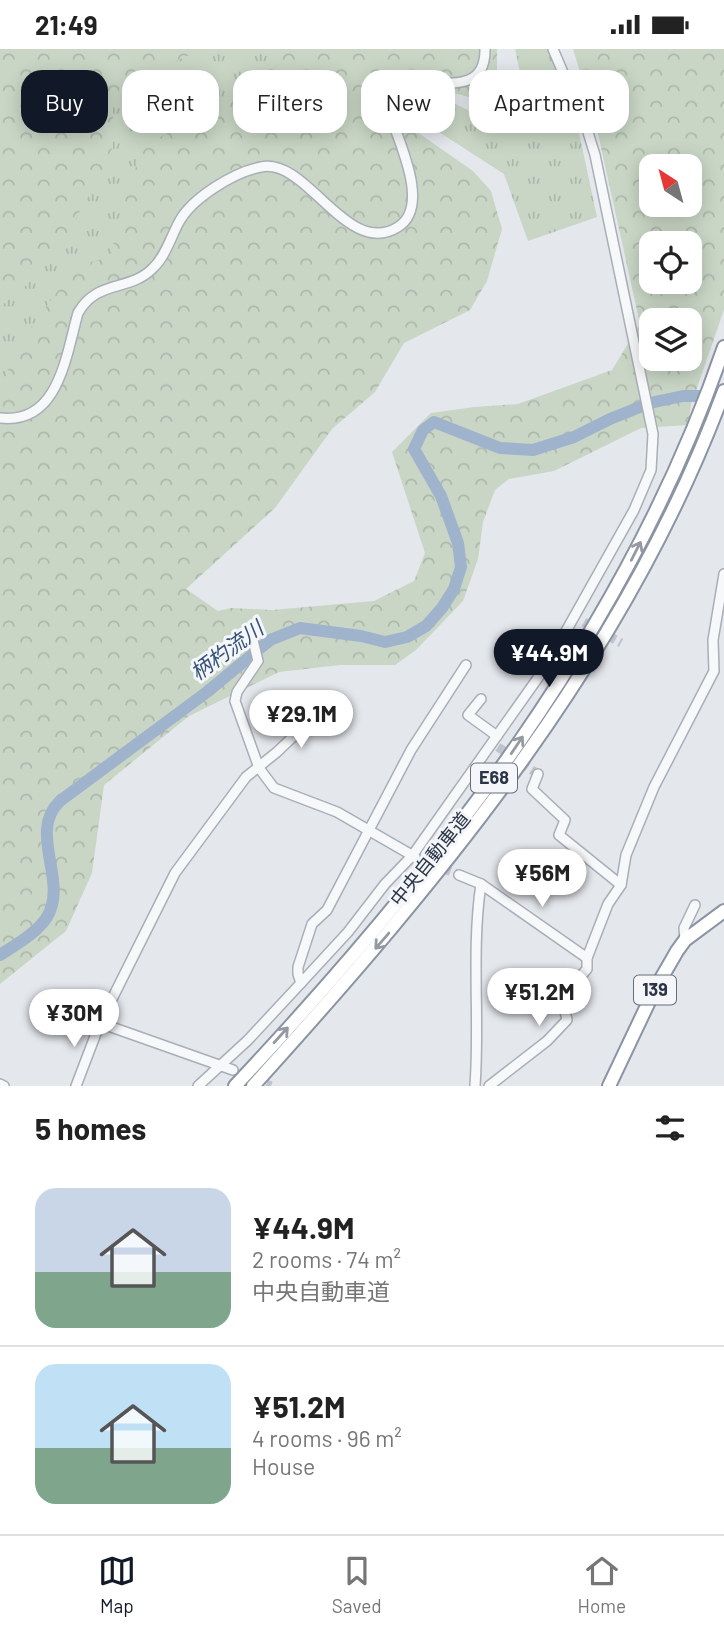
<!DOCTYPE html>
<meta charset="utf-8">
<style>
:root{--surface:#fff;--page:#f2f2f2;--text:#222;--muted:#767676;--line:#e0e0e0;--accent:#111827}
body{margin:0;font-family:Barlow,"Noto Sans JP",sans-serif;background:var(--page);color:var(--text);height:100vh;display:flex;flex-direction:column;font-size:26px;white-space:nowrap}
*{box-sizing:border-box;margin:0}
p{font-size:23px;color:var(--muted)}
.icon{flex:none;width:38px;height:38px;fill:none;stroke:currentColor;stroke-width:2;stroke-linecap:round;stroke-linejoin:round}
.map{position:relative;height:1037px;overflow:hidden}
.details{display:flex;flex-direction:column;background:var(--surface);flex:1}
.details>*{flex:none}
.guide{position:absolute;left:21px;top:21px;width:682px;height:63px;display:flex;gap:14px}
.needle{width:46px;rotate:324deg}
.controls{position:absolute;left:639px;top:105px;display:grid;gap:14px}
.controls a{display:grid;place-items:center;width:63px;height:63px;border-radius:14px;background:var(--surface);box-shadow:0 4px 18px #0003;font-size:35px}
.price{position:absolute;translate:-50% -60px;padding:0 16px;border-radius:24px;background:#fff;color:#222;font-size:23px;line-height:46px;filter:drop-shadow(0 2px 4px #0008)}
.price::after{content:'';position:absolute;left:50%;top:42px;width:21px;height:16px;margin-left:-10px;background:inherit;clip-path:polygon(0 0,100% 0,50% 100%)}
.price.on{background:var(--accent);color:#fff}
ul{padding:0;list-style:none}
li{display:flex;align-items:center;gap:21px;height:175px;padding:0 35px}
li+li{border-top:2px solid var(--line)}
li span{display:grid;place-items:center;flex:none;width:196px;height:140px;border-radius:21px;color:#555}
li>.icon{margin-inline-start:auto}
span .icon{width:84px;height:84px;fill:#fffc;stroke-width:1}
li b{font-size:30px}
h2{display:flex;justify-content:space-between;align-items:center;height:84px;padding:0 35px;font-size:30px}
.chip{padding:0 24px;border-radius:21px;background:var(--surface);box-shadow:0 4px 18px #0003;font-size:24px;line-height:63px}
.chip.on{background:var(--accent);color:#fff}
.status{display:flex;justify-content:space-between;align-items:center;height:49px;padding:0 35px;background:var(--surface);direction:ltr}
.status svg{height:19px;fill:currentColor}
.menu{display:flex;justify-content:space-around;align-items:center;height:98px;border-top:2px solid var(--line);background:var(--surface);font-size:19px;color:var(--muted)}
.menu a{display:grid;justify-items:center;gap:4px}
.menu .on{color:var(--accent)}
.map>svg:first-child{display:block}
</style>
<div class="status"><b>21:49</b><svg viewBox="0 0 49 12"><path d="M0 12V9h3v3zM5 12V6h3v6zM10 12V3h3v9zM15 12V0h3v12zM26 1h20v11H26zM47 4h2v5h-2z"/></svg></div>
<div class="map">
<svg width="724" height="1037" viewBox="0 0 724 1037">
<defs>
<pattern id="grass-tufts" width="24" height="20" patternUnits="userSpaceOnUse" patternTransform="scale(1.75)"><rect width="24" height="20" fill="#c9d6c5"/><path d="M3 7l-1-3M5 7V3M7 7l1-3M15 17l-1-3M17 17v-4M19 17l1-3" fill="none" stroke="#adb8ab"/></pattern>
<pattern id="forest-crowns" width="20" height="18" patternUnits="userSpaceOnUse" patternTransform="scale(1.75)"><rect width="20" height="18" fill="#c9d6c5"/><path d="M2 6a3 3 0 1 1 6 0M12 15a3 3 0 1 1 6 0" fill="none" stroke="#adb8ab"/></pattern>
</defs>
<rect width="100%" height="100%" fill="#e4e7ec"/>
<!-- grass -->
<g fill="url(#grass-tufts)">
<path d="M 79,0 L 337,0 L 0,456 L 0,98 Z"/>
<path d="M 515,0 L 549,0 L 574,60 L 597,168 L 528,192 L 504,125 L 414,67 L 429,41 L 490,73 L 521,28 Z"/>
</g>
<!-- forest -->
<g fill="url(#forest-crowns)" fill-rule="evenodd">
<path d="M 0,0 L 202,0 L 120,38 L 113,60 L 113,97 L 103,122 L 68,183 L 29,234 L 0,258 Z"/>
<path d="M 281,0 L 497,0 L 497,32 L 487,53 L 421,35 L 405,58 L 407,76 L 473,122 L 491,142 L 502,180 L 487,232 L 470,261 L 404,294 L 375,343 L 332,380 L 275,459 L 186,540 L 218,562 L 231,559 L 272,561 L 374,552 L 414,532 L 425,504 L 392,403 L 431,364 L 474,358 L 518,355 L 612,321 L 640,275 L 596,76 L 573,0 L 724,0 L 724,261 L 691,356 L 688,376 L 641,379 L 554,422 L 509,430 L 495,441 L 483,473 L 478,510 L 463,552 L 416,601 L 395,616 L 340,616 L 279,623 L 189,667 L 104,736 L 92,824 L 66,882 L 0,935 L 0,331 L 5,328 L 27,284 L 76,217 L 110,208 L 128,135 L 147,95 L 238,47 ZM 651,117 L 690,117 L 690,156 L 651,156 ZM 651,194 L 690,194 L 690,233 L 651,233 ZM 651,271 L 690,271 L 690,310 L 651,310 Z"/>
</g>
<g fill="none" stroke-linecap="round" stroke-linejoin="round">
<!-- river -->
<path stroke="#9fb4cc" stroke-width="12" d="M 0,906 C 15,896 37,884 47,868 C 69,832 27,783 60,752 L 207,643 L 270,591 L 300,579 L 361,587 L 385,593 L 407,588 L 426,577 L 442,559 L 454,540 L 461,518 L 458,494 L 441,447 L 414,400 L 423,381 L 434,373 L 500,399 L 533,401 L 574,388 L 610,370 L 650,354 L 683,347 L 724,347"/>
<!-- minor-tunnel -->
<g stroke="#bfc3cb" stroke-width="9" stroke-dasharray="9 4.5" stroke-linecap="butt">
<path d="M 584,573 L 621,594"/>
<path d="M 498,698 L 538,725"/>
<path d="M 417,809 L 459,826"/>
<path d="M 254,1030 L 271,1037"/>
</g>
<!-- minor casing -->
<g stroke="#a9aeb7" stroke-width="12">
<g id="minor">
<path d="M 0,369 C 59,376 66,306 78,264 C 97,230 130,243 153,219 C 165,208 171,188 179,173 C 192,149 234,123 261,118 C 307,108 347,210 398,178 C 432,157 397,89 388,60 C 385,0 486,70 485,0"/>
<path d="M 251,583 L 258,612 L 237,643 L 235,652 L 259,719 L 274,739 L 337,763 L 415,808"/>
<path d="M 481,650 L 468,666 L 497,687"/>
<path d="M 538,725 L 532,740 L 565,771 L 559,786 L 621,836"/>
<path d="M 459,826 L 481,835 L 587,909"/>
<path d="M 685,891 L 684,879 L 695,856"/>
<path d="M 301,934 L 298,925 L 298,918 L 312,875 L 327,861 L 411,701 L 466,616"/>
<path d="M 100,974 L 233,1021"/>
<path d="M 0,1035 L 4,1037"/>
<path d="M 76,1037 L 100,974 L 175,824 L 246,728 L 277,703 L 321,661"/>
<path d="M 198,1037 L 248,991 L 301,934 L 348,883 L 385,835 L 412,807 L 547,616 L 634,461 L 651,421 L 653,385 L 595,106 L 587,80 L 553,0"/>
<path d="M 475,1037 C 480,969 471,902 481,835"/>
<path d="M 489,1037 L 547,992 L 567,971 L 562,949 L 587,920 L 587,909 L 608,855 L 621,836 L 626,806 L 654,738 L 714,622 L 713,591 L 724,525"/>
</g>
</g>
<!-- highway casing -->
<g stroke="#8b94a3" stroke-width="16">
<g id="highway">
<path d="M 235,1037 C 438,821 627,582 724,298"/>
<path d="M 253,1037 C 441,829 626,608 724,342"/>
<path d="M 609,1037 L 654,942 L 677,902 L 685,891 L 724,862"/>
</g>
</g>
<!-- minor -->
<use href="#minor" stroke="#f7f8fa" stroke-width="9"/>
<!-- highway -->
<use href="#highway" stroke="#fff" stroke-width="12"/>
</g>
<!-- one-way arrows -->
<defs><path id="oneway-shaft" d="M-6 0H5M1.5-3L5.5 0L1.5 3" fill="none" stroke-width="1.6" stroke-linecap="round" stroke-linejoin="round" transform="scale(1.75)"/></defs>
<g stroke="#959aa2">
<use href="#oneway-shaft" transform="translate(636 502) rotate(-63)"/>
<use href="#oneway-shaft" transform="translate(517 696) rotate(-56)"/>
<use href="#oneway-shaft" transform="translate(382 892) rotate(131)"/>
<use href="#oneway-shaft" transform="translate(281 986) rotate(-48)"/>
</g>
<g text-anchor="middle" stroke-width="6" stroke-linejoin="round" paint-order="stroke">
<!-- shield labels -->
<g fill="#f4f6f9" stroke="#676e7b" stroke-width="2">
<rect x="471" y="714.5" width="46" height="29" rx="5"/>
<rect x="634" y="926.5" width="42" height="29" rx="5"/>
</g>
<g font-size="18" font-weight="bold" fill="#2b3445">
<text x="494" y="735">E68</text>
<text x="655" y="947">139</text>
</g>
<!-- street labels -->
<g font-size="19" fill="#2b3445" stroke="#f4f6f9">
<text transform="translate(430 810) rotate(-51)" y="7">中央自動車道</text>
</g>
<!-- water labels -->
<g font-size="21" font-style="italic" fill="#34527a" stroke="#f4f6f9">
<text transform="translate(227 602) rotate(-36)" y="7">柄杓流川</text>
</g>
</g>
</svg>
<div class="controls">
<a><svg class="needle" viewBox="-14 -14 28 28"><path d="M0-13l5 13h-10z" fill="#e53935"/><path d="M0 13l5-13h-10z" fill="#767676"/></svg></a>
<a><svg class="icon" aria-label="locate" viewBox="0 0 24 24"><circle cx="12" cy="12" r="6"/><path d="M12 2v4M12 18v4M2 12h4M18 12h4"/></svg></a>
<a><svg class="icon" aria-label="layers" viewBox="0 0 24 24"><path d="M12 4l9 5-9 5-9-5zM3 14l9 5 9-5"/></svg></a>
</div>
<b class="price on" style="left:549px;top:640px">¥44.9M</b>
<b class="price" style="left:301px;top:701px">¥29.1M</b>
<b class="price" style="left:542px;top:860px">¥56M</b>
<b class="price" style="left:539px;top:979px">¥51.2M</b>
<b class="price" style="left:74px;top:1000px">¥30M</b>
<div class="guide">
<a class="chip on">Buy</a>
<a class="chip">Rent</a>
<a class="chip">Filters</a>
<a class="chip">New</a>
<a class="chip">Apartment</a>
</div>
</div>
<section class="details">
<h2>5 homes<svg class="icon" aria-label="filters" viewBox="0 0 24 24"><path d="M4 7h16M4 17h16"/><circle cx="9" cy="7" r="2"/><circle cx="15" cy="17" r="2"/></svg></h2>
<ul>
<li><span style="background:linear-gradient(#c9d6e8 60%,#7fa58c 0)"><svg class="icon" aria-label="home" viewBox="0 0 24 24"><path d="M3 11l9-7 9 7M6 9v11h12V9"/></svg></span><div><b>¥44.9M</b><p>2 rooms · 74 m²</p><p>中央自動車道</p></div></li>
<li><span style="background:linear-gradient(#bfe0f5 60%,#7fa58c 0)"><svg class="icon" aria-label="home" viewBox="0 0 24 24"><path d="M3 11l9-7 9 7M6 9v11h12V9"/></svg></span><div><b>¥51.2M</b><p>4 rooms · 96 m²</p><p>House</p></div></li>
</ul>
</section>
<nav class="menu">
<a class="on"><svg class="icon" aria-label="map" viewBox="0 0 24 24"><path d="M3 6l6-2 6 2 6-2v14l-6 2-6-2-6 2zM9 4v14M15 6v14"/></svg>Map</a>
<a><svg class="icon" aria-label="saved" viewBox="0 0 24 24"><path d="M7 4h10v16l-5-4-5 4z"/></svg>Saved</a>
<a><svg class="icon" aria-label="home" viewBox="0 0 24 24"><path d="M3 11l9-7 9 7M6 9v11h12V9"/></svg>Home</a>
</nav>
